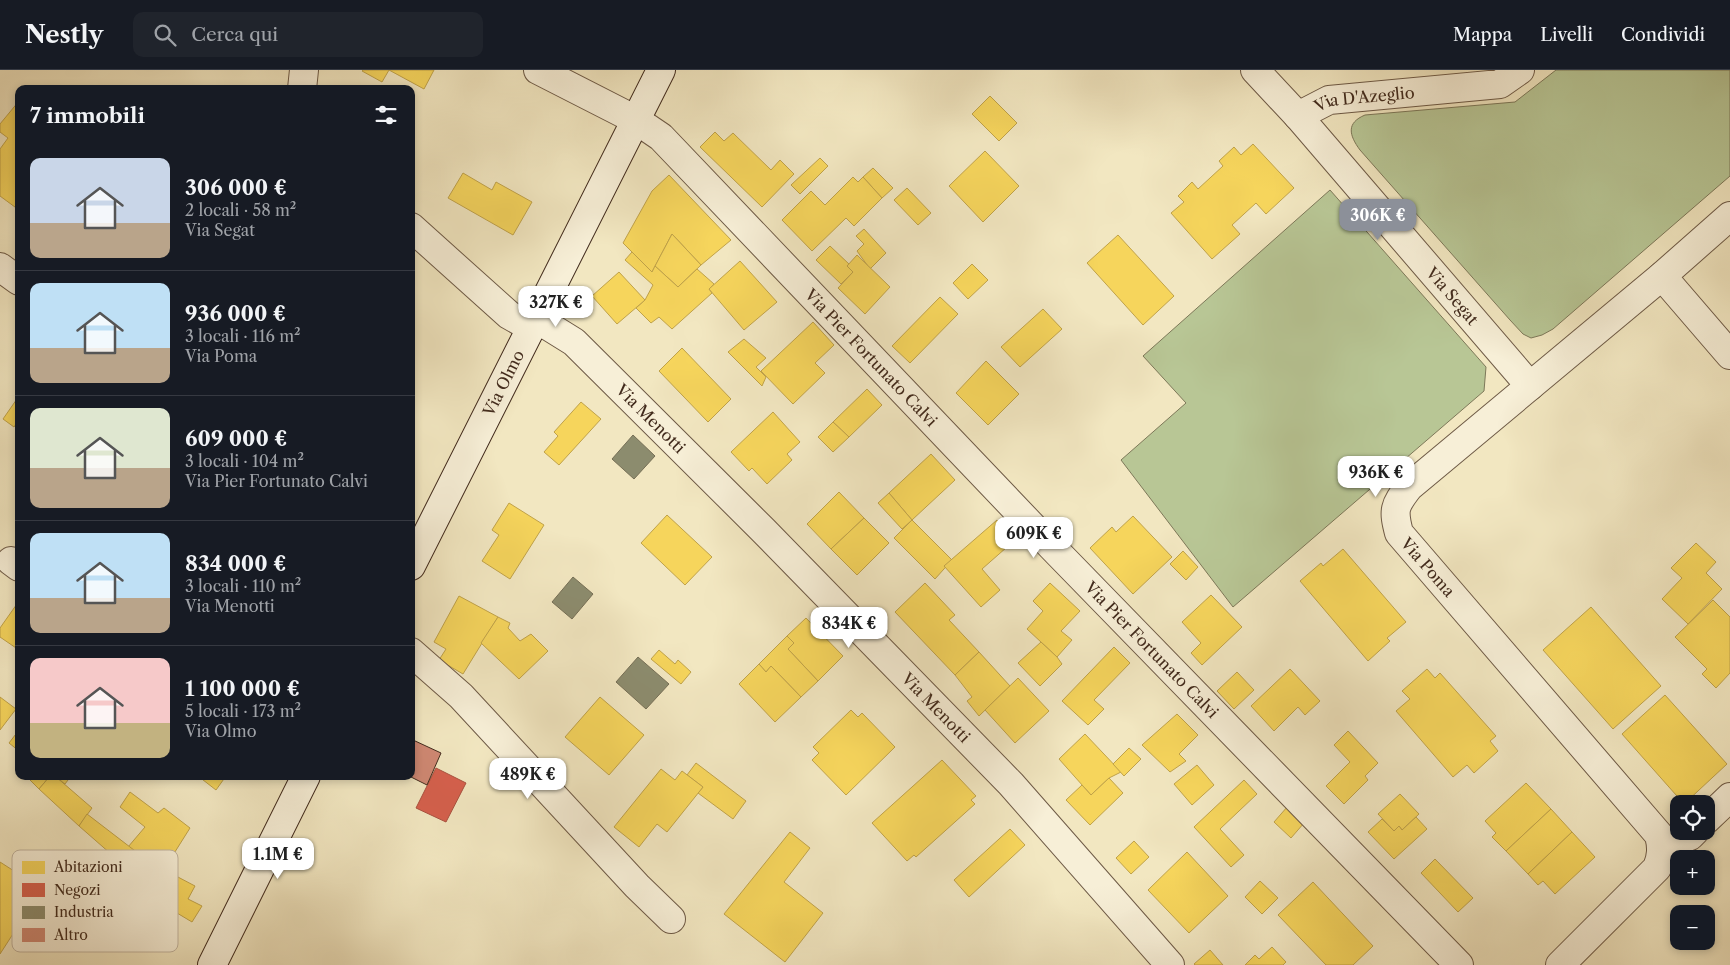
<!DOCTYPE html>
<html lang="it">
<meta charset="utf-8">
<style>
:root{--surface:#171b24;--page:#20242c;--text:#f1f3f6;--muted:#9ea1a6;--line:#363941;--accent:#8c9099}
body{margin:0;font-family:"Libre Caslon Text",serif;background:var(--page);color:var(--text);height:100vh;display:flex;flex-direction:column;font-size:19px;white-space:nowrap}
*{box-sizing:border-box;margin:0}
p{font-size:16px;color:var(--muted)}
.icon{flex:none;width:28px;height:28px;fill:none;stroke:currentColor;stroke-width:2;stroke-linecap:round;stroke-linejoin:round}
.map{position:relative;flex:1;overflow:hidden}
.details{position:absolute;left:15px;top:15px;width:400px;height:695px;display:flex;flex-direction:column;background:var(--surface);border-radius:10px;box-shadow:0 2px 8px #0003}
.details>*{flex:none}
.fabs{position:absolute;left:1670px;top:725px;display:grid;gap:10px}
.fabs a{display:grid;place-items:center;width:45px;height:45px;border-radius:10px;background:var(--surface);box-shadow:0 2px 8px #0003;font-size:25px}
.price{position:absolute;translate:-50% -42px;padding:0 11px;border-radius:10px;background:#fff;color:#222;font-size:16px;line-height:32px;filter:drop-shadow(0 1px 2px #0008)}
.price::after{content:'';position:absolute;left:50%;top:30px;width:15px;height:11px;margin-left:-8px;background:inherit;clip-path:polygon(0 0,100% 0,50% 100%)}
.price.current{background:var(--accent);color:#fff}
ul{padding:0;list-style:none}
li{display:flex;align-items:center;gap:15px;height:125px;padding:0 15px}
li+li{border-top:1px solid var(--line)}
li span{display:grid;place-items:center;flex:none;width:140px;height:100px;border-radius:10px;color:#555}
li>.icon{margin-inline-start:auto}
span .icon{width:60px;height:60px;fill:#fffc;stroke-width:1}
li b{font-size:21px}
h2{display:flex;justify-content:space-between;align-items:center;height:60px;padding:0 15px;font-size:21px}
header{display:flex;align-items:center;gap:30px;box-sizing:border-box;height:70px;padding:0 25px;background:var(--surface);border-bottom:1px solid var(--line)}
header strong{font-size:24px}
nav{display:flex;gap:28px;margin-inline-start:auto;font-size:18px}
.search{width:350px;height:45px;background:var(--page);display:flex;align-items:center;gap:12px;box-sizing:border-box;padding:0 18px;border-radius:10px;color:var(--muted);font-size:19px}
.map>svg:first-child{display:block}
</style>
<header>
<strong>Nestly</strong>
<div class="search"><svg class="icon" aria-label="search" viewBox="0 0 24 24"><circle cx="10" cy="10" r="6"/><path d="M15 15l6 6"/></svg>Cerca qui</div>
<nav><a>Mappa</a><a>Livelli</a><a>Condividi</a></nav>
</header>
<div class="map">
<svg width="1730" height="895" viewBox="0 0 1730 895">
<rect width="100%" height="100%" fill="#f2e7c1"/>
<filter id="stains"><feTurbulence type="fractalNoise" baseFrequency=".004" numOctaves="4"/><feColorMatrix values="0 0 0 0 .2 0 0 0 0 .09 0 0 0 0 .02 0 0 0 .5 -.17"/></filter>
<radialGradient id="worn" r=".72"><stop offset=".6" stop-color="#630" stop-opacity="0"/><stop offset="1" stop-color="#630" stop-opacity=".3"/></radialGradient>
<!-- green -->
<g fill="#b8c695" stroke="#7d7859">
<path d="M 1556,0 L 1730,0 L 1730,106 L 1553,259 L 1542,265 L 1531,268 L 1523,264 L 1510,250 L 1360,80 C 1349,65 1346,53 1365,45 L 1515,32 Z"/>
<path d="M 1330,120 L 1486,297 L 1484,321 L 1233,537 L 1121,390 L 1186,333 L 1143,286 Z"/>
</g>
<!-- homes -->
<g fill="#f6d55c" stroke="#c0a249">
<path d="M 363,0 L 389,0 L 382,12 L 362,1 Z"/>
<path d="M 389,0 L 434,0 L 424,19 Z"/>
<path d="M 990,26 L 1017,53 L 999,71 L 972,44 Z"/>
<path d="M 19,31 L 19,140 L 0,126 L 0,79 L 8,68 L 0,62 L 0,54 Z"/>
<path d="M 715,62 L 724,71 L 733,63 L 771,100 L 780,90 L 794,104 L 762,137 L 700,77 Z"/>
<path d="M 1253,74 L 1294,118 L 1266,144 L 1256,133 L 1232,155 L 1240,164 L 1212,189 L 1171,143 L 1184,132 L 1178,126 L 1192,112 L 1198,119 L 1223,96 L 1219,91 L 1234,77 L 1241,85 Z"/>
<path d="M 985,81 L 1019,116 L 983,152 L 949,116 Z"/>
<path d="M 820,88 L 828,96 L 800,124 L 791,115 Z"/>
<path d="M 873,98 L 893,118 L 882,128 L 863,107 Z"/>
<path d="M 463,103 L 492,120 L 496,112 L 532,132 L 513,165 L 448,128 Z"/>
<path d="M 669,105 L 731,170 L 701,195 L 672,164 L 652,202 L 623,173 L 652,121 Z"/>
<path d="M 853,107 L 858,112 L 863,107 L 882,128 L 854,156 L 846,148 L 812,181 L 782,150 L 811,121 L 825,135 Z"/>
<path d="M 907,118 L 931,143 L 918,155 L 894,130 Z"/>
<path d="M 864,159 L 886,183 L 870,199 L 857,181 L 864,174 L 856,166 Z"/>
<path d="M 672,164 L 701,195 L 678,217 L 655,196 Z"/>
<path d="M 1118,165 L 1174,226 L 1143,255 L 1087,193 Z"/>
<path d="M 830,176 L 849,194 L 847,196 L 853,202 L 841,214 L 816,190 Z"/>
<path d="M 632,182 L 652,202 L 655,196 L 678,217 L 697,199 L 714,214 L 709,219 L 712,223 L 672,259 L 659,247 L 651,253 L 636,238 L 645,230 L 653,215 L 625,190 Z"/>
<path d="M 857,185 L 890,217 L 865,244 L 838,218 L 853,202 L 847,196 Z"/>
<path d="M 740,191 L 777,232 L 744,260 L 709,219 Z"/>
<path d="M 972,194 L 988,210 L 968,229 L 953,213 Z"/>
<path d="M 619,202 L 645,230 L 617,254 L 592,226 Z"/>
<path d="M 940,227 L 958,244 L 910,293 L 892,276 Z"/>
<path d="M 1043,239 L 1062,259 L 1020,297 L 1001,277 Z"/>
<path d="M 813,252 L 834,275 L 815,293 L 825,303 L 793,334 L 761,301 Z"/>
<path d="M 744,269 L 766,288 L 756,297 L 766,307 L 762,316 L 728,282 Z"/>
<path d="M 682,278 L 731,329 L 708,352 L 659,301 Z"/>
<path d="M 986,291 L 1019,324 L 988,355 L 956,323 Z"/>
<path d="M 867,319 L 882,335 L 849,367 L 833,352 Z"/>
<path d="M 19,326 L 19,350 L 14,357 L 3,349 Z"/>
<path d="M 581,332 L 601,349 L 559,395 L 544,382 L 558,366 L 554,362 Z"/>
<path d="M 773,342 L 800,372 L 787,384 L 792,390 L 767,414 L 752,398 L 749,401 L 731,382 Z"/>
<path d="M 833,352 L 849,367 L 833,382 L 818,367 Z"/>
<path d="M 931,384 L 955,410 L 912,450 L 889,423 Z"/>
<path d="M 839,422 L 864,448 L 831,479 L 807,454 Z"/>
<path d="M 889,423 L 912,450 L 902,459 L 878,433 Z"/>
<path d="M 509,433 L 544,455 L 510,509 L 482,491 L 499,465 L 492,460 Z"/>
<path d="M 667,445 L 712,487 L 685,515 L 641,473 Z"/>
<path d="M 1133,446 L 1172,487 L 1133,524 L 1090,478 L 1112,457 L 1116,462 Z"/>
<path d="M 864,448 L 889,473 L 857,505 L 831,479 Z"/>
<path d="M 912,450 L 952,490 L 935,509 L 894,468 Z"/>
<path d="M 997,450 L 1015,470 L 982,499 L 1000,520 L 981,537 L 944,496 Z"/>
<path d="M 1696,473 L 1716,492 L 1706,503 L 1722,519 L 1688,554 L 1662,529 L 1682,508 L 1671,498 Z"/>
<path d="M 1343,479 L 1406,552 L 1387,568 L 1390,571 L 1368,591 L 1300,511 L 1321,493 L 1323,496 Z"/>
<path d="M 1183,481 L 1198,497 L 1186,510 L 1170,494 Z"/>
<path d="M 925,513 L 955,545 L 949,550 L 979,582 L 955,605 L 895,542 Z"/>
<path d="M 1050,513 L 1080,541 L 1061,561 L 1072,570 L 1057,587 L 1027,559 L 1043,541 L 1033,531 Z"/>
<path d="M 1211,525 L 1242,557 L 1202,595 L 1191,583 L 1201,573 L 1182,552 Z"/>
<path d="M 459,526 L 498,547 L 463,604 L 439,590 L 446,579 L 434,572 Z"/>
<path d="M 1713,530 L 1730,547 L 1730,603 L 1716,618 L 1702,604 L 1707,599 L 1675,567 Z"/>
<path d="M 19,531 L 19,580 L 0,567 L 0,558 Z"/>
<path d="M 1591,537 L 1661,616 L 1613,659 L 1543,580 Z"/>
<path d="M 498,547 L 510,553 L 508,558 L 520,571 L 531,564 L 548,581 L 519,609 L 481,573 Z"/>
<path d="M 806,548 L 843,586 L 818,611 L 788,579 L 794,573 L 787,566 Z"/>
<path d="M 787,566 L 794,573 L 788,579 L 818,611 L 801,627 L 771,596 L 766,602 L 759,594 Z"/>
<path d="M 1041,572 L 1057,587 L 1062,594 L 1040,616 L 1018,593 Z"/>
<path d="M 1114,577 L 1130,593 L 1094,630 L 1104,639 L 1088,655 L 1062,631 Z"/>
<path d="M 659,580 L 675,594 L 678,590 L 691,602 L 681,614 L 651,589 Z"/>
<path d="M 979,582 L 1010,616 L 979,646 L 967,631 L 972,627 L 955,605 Z"/>
<path d="M 759,594 L 766,602 L 771,596 L 801,627 L 775,652 L 739,614 Z"/>
<path d="M 1290,599 L 1320,631 L 1305,645 L 1298,637 L 1274,661 L 1251,636 Z"/>
<path d="M 1427,599 L 1435,608 L 1440,603 L 1496,666 L 1490,671 L 1498,681 L 1474,703 L 1467,695 L 1453,707 L 1396,641 L 1410,629 L 1402,621 Z"/>
<path d="M 1237,602 L 1254,620 L 1234,639 L 1217,621 Z"/>
<path d="M 1018,608 L 1049,641 L 1015,673 L 985,640 Z"/>
<path d="M 1665,625 L 1727,694 L 1684,734 L 1622,664 Z"/>
<path d="M 0,627 L 16,639 L 0,660 Z"/>
<path d="M 600,627 L 644,665 L 609,705 L 565,667 Z"/>
<path d="M 851,640 L 858,647 L 862,643 L 895,677 L 846,725 L 812,690 L 819,683 L 813,677 Z"/>
<path d="M 1177,644 L 1198,665 L 1179,684 L 1186,691 L 1170,702 L 1142,675 Z"/>
<path d="M 19,660 L 19,681 L 9,673 Z"/>
<path d="M 1348,661 L 1378,693 L 1365,706 L 1368,710 L 1344,734 L 1326,716 L 1350,692 L 1334,675 Z"/>
<path d="M 1085,664 L 1121,702 L 1109,708 L 1091,725 L 1059,689 Z"/>
<path d="M 1129,678 L 1141,689 L 1124,706 L 1113,694 Z"/>
<path d="M 942,690 L 976,726 L 971,730 L 975,734 L 916,787 L 914,785 L 907,791 L 872,753 Z"/>
<path d="M 696,693 L 746,731 L 733,749 L 698,723 L 703,717 L 687,705 Z"/>
<path d="M 1197,695 L 1214,715 L 1192,735 L 1174,714 Z"/>
<path d="M 661,699 L 675,710 L 682,701 L 703,717 L 667,762 L 657,754 L 639,777 L 614,757 Z"/>
<path d="M 33,706 L 50,706 L 39,719 L 30,710 Z"/>
<path d="M 50,706 L 55,706 L 92,738 L 79,756 L 39,719 Z"/>
<path d="M 55,706 L 71,706 L 65,714 Z"/>
<path d="M 198,706 L 226,706 L 216,720 Z"/>
<path d="M 1109,708 L 1123,723 L 1090,755 L 1066,730 L 1082,715 L 1091,725 Z"/>
<path d="M 1244,710 L 1257,724 L 1220,759 L 1244,785 L 1231,797 L 1194,757 Z"/>
<path d="M 1526,713 L 1551,739 L 1506,781 L 1492,767 L 1496,763 L 1485,751 Z"/>
<path d="M 130,722 L 158,743 L 164,738 L 190,758 L 156,812 L 165,818 L 176,806 L 195,816 L 188,829 L 202,836 L 192,852 L 142,822 L 156,797 L 128,777 L 145,757 L 120,737 Z"/>
<path d="M 1400,724 L 1419,744 L 1402,760 L 1399,756 L 1394,761 L 1378,744 Z"/>
<path d="M 1288,736 L 1304,753 L 1291,768 L 1274,752 Z"/>
<path d="M 1551,739 L 1572,762 L 1528,804 L 1506,781 Z"/>
<path d="M 87,744 L 156,797 L 149,812 L 119,791 L 79,756 Z"/>
<path d="M 1416,747 L 1427,759 L 1394,789 L 1368,762 L 1382,749 L 1394,761 L 1399,756 L 1402,760 Z"/>
<path d="M 1010,759 L 1025,775 L 969,827 L 954,810 Z"/>
<path d="M 790,762 L 810,778 L 784,812 L 823,843 L 785,892 L 724,844 Z"/>
<path d="M 1572,762 L 1595,787 L 1555,824 L 1543,811 L 1538,815 L 1528,804 Z"/>
<path d="M 1134,771 L 1149,787 L 1131,804 L 1116,788 Z"/>
<path d="M 1187,782 L 1228,826 L 1189,863 L 1148,820 Z"/>
<path d="M 1435,789 L 1473,828 L 1458,842 L 1421,803 Z"/>
<path d="M 0,792 L 42,819 L 0,884 Z"/>
<path d="M 1260,811 L 1278,828 L 1262,844 L 1245,827 Z"/>
<path d="M 1313,812 L 1373,876 L 1353,895 L 1326,895 L 1278,845 Z"/>
<path d="M 1272,877 L 1286,892 L 1283,895 L 1245,895 L 1255,885 L 1259,889 Z"/>
<path d="M 1210,880 L 1223,895 L 1195,895 L 1194,894 Z"/>
</g>
<!-- shops -->
<path fill="#d6604d" stroke="#aa503f" d="M 436,698 L 466,713 L 446,752 L 416,738 Z"/>
<!-- industry -->
<g fill="#8c8c6e" stroke="#766f56">
<path d="M 633,365 L 655,386 L 634,409 L 612,389 Z"/>
<path d="M 573,507 L 593,524 L 572,549 L 552,532 Z"/>
<path d="M 638,587 L 669,614 L 646,639 L 616,612 Z"/>
</g>
<!-- building -->
<path fill="#cf8873" stroke="#422b1d" d="M 413,670 L 441,683 L 427,715 L 409,706 L 411,706 L 411,674 Z"/>
<g fill="none" stroke-linecap="round" stroke-linejoin="round">
<!-- street casing -->
<g stroke="#6e5a46" stroke-width="30">
<g id="street">
<path id="s1" d="M 538,0 L 636,50 L 661,67 L 1052,477 L 1459,895"/>
<path id="s2" d="M 1255,0 L 1298,46 L 1530,316"/>
<path d="M 302,19 L 304,0"/>
<path id="s3" d="M 1298,46 L 1329,30 L 1500,14 L 1520,0"/>
<path d="M 411,157 L 509,245 L 532,258"/>
<path d="M 0,197 L 19,211"/>
<path d="M 1662,206 L 1730,285"/>
<path id="s4" d="M 537,249 L 574,272 L 763,460 L 1011,714 L 1170,895"/>
<path d="M 11,491 L 19,497"/>
<path d="M 411,582 L 461,626 L 637,816 L 671,849"/>
<path d="M 1706,750 L 1730,727"/>
<path d="M 1662,776 L 1690,766 L 1695,761"/>
<path d="M 1560,895 L 1657,798 C 1662,786 1662,777 1659,765 L 1399,463 C 1393,440 1394,436 1409,417 L 1662,206 L 1730,146"/>
</g>
</g>
<!-- secondary casing -->
<g stroke="#422b1d" stroke-width="30">
<g id="secondary">
<path id="s5" d="M 411,496 L 661,0"/>
<path d="M 212,895 L 306,706"/>
</g>
</g>
<!-- street -->
<use href="#street" stroke="#f7efd7" stroke-width="28"/>
<!-- secondary -->
<use href="#secondary" stroke="#f7efd7" stroke-width="28"/>
</g>
<g text-anchor="middle" stroke-width="5" stroke-linejoin="round" paint-order="stroke">
<!-- street labels -->
<g font-size="16" fill="#422b1d" stroke="#f7efd7">
<text dy="6" stroke="none"><textPath href="#s3" startOffset="70">Via D'Azeglio</textPath></text>
<text dy="6" stroke="none"><textPath href="#s2" startOffset="300">Via Segat</textPath></text>
<text dy="6" stroke="none"><textPath href="#s1" startOffset="445">Via Pier Fortunato Calvi</textPath></text>
<text dy="6" stroke="none"><textPath href="#s5" startOffset="205">Via Olmo</textPath></text>
<text dy="6" stroke="none"><textPath href="#s4" startOffset="152">Via Menotti</textPath></text>
<text transform="translate(1428 497) rotate(49)" y="6">Via Poma</text>
<text dy="6" stroke="none"><textPath href="#s1" startOffset="850">Via Pier Fortunato Calvi</textPath></text>
<text dy="6" stroke="none"><textPath href="#s4" startOffset="558">Via Menotti</textPath></text>
</g>
</g>
<!-- legend -->
<rect x="12" y="780" width="166" height="102" rx="8" fill="#f7efd7" stroke="#c1b49f" stroke-width="1"/>
<rect x="22" y="791" width="23" height="13" fill="#f6d55c"/>
<rect x="22" y="813" width="23" height="14" fill="#d6604d"/>
<rect x="22" y="836" width="23" height="13" fill="#8c8c6e"/>
<rect x="22" y="858" width="23" height="14" fill="#cf8873"/>
<g font-size="14" fill="#422b1d">
<text x="54" y="802">Abitazioni</text>
<text x="54" y="825">Negozi</text>
<text x="54" y="847">Industria</text>
<text x="54" y="870">Altro</text>
</g>
<rect width="100%" height="100%" filter="url(#stains)"/>
<rect width="100%" height="100%" fill="url(#worn)"/>
</svg>
<div class="fabs">
<a><svg class="icon" aria-label="locate" viewBox="0 0 24 24"><circle cx="12" cy="12" r="6"/><path d="M12 2v4M12 18v4M2 12h4M18 12h4"/></svg></a>
<a>+</a>
<a>−</a>
</div>
<b class="price current" style="left:1378px;top:171px">306K €</b>
<b class="price" style="left:556px;top:258px">327K €</b>
<b class="price" style="left:1376px;top:428px">936K €</b>
<b class="price" style="left:1034px;top:489px">609K €</b>
<b class="price" style="left:849px;top:579px">834K €</b>
<b class="price" style="left:528px;top:730px">489K €</b>
<b class="price" style="left:278px;top:810px">1.1M €</b>
<section class="details">
<h2>7 immobili<svg class="icon" aria-label="filters" viewBox="0 0 24 24"><path d="M4 7h16M4 17h16"/><circle cx="9" cy="7" r="2"/><circle cx="15" cy="17" r="2"/></svg></h2>
<ul>
<li><span style="background:linear-gradient(#c9d6e8 65%,#b9a48a 0)"><svg class="icon" aria-label="home" viewBox="0 0 24 24"><path d="M3 11l9-7 9 7M6 9v11h12V9"/></svg></span><div><b>306 000 €</b><p>2 locali · 58 m²</p><p>Via Segat</p></div></li>
<li><span style="background:linear-gradient(#bfe0f5 65%,#b9a48a 0)"><svg class="icon" aria-label="home" viewBox="0 0 24 24"><path d="M3 11l9-7 9 7M6 9v11h12V9"/></svg></span><div><b>936 000 €</b><p>3 locali · 116 m²</p><p>Via Poma</p></div></li>
<li><span style="background:linear-gradient(#dfe7d0 60%,#b9a48a 0)"><svg class="icon" aria-label="home" viewBox="0 0 24 24"><path d="M3 11l9-7 9 7M6 9v11h12V9"/></svg></span><div><b>609 000 €</b><p>3 locali · 104 m²</p><p>Via Pier Fortunato Calvi</p></div></li>
<li><span style="background:linear-gradient(#bfe0f5 65%,#b9a48a 0)"><svg class="icon" aria-label="home" viewBox="0 0 24 24"><path d="M3 11l9-7 9 7M6 9v11h12V9"/></svg></span><div><b>834 000 €</b><p>3 locali · 110 m²</p><p>Via Menotti</p></div></li>
<li><span style="background:linear-gradient(#f6c9c9 65%,#c2b280 0)"><svg class="icon" aria-label="home" viewBox="0 0 24 24"><path d="M3 11l9-7 9 7M6 9v11h12V9"/></svg></span><div><b>1 100 000 €</b><p>5 locali · 173 m²</p><p>Via Olmo</p></div></li>
</ul>
</section>
</div>
